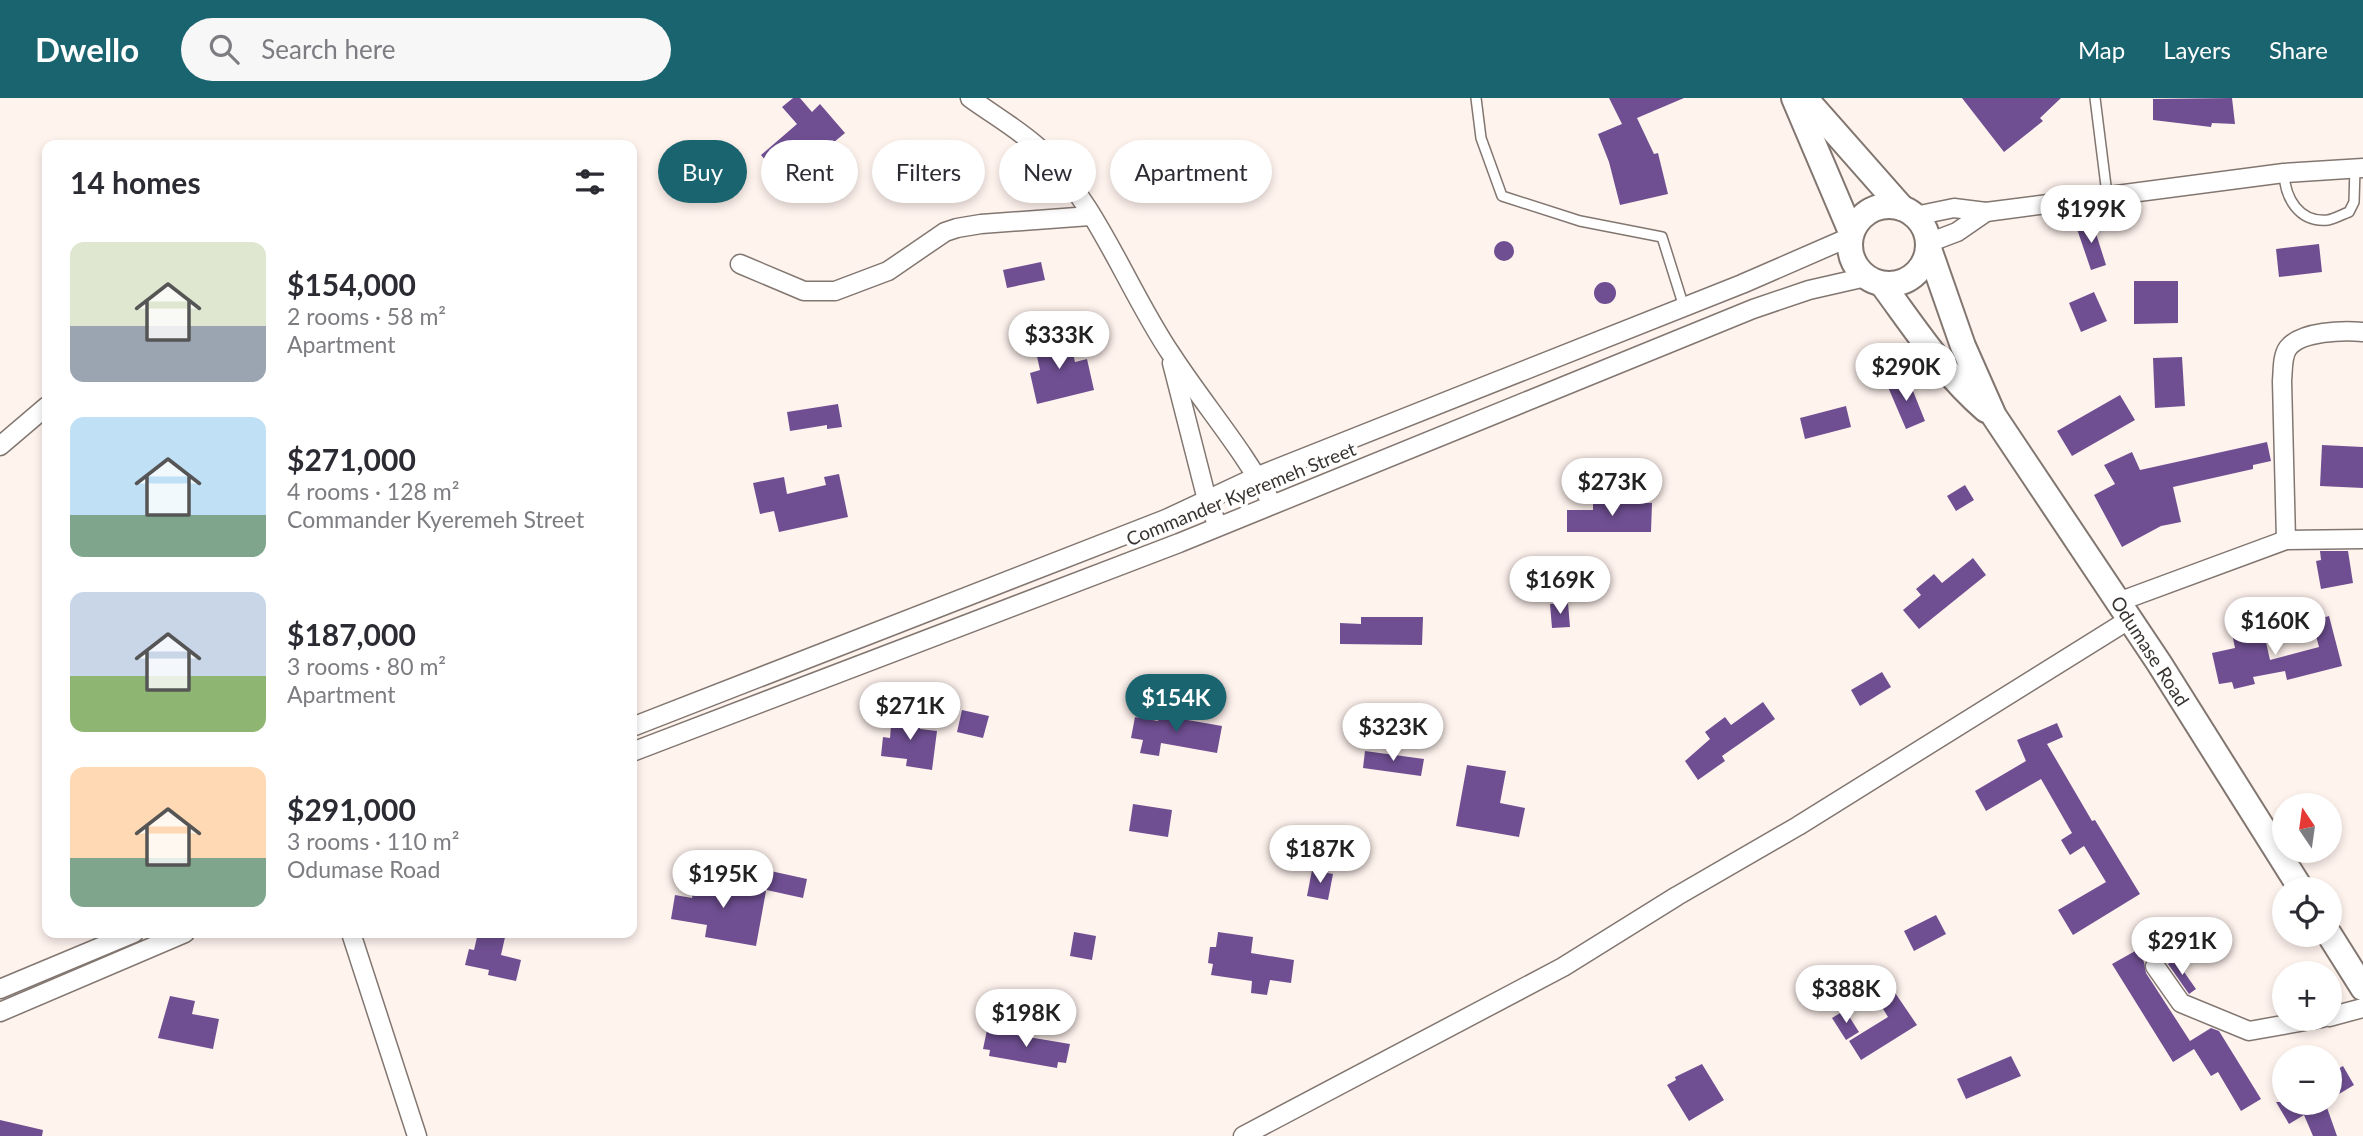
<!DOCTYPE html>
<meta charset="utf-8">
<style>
:root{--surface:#fff;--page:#f7f7f7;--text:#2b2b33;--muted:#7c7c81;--accent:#1a6470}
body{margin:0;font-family:Lato,sans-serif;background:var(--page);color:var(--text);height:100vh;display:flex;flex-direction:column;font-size:26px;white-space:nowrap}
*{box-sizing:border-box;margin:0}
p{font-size:23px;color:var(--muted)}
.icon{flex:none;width:38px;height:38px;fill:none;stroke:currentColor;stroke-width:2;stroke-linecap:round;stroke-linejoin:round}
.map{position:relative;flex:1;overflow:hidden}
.details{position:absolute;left:42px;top:42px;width:595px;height:798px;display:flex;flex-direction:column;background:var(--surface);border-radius:14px;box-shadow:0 4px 10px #0003}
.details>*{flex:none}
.hud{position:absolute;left:658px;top:42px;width:665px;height:63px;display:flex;gap:14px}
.needle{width:46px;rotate:347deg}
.controls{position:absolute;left:2272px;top:695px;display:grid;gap:14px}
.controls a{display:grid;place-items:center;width:70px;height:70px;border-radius:50%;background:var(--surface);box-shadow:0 4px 10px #0003;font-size:35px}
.price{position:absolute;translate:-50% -60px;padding:0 16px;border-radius:24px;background:#fff;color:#222;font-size:23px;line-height:46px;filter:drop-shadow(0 2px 4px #0008)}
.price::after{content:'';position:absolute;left:50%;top:42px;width:21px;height:16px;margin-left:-10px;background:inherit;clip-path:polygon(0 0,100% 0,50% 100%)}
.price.current{background:var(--accent);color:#fff}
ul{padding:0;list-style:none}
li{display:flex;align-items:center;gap:21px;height:175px;padding:0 28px}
li span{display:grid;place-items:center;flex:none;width:196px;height:140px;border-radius:14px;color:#555}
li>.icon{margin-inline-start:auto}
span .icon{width:84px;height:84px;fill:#fffc;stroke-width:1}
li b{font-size:30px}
h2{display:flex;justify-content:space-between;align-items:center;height:84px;padding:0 28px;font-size:30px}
.tag{padding:0 24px;border-radius:32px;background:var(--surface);box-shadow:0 4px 10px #0003;font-size:24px;line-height:63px}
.tag.current{background:var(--accent);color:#fff}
header{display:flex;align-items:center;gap:42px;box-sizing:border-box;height:98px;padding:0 35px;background:var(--accent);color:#fff}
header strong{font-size:33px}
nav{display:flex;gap:38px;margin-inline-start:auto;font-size:24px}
.search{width:490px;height:63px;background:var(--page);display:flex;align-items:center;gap:18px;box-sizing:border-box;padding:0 24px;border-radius:38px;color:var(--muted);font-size:26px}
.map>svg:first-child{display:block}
</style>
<header>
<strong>Dwello</strong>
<div class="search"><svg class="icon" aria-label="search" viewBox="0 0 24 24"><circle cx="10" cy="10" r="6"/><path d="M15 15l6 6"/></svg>Search here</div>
<nav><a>Map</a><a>Layers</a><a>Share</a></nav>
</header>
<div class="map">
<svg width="2363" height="1038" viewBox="0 0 2363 1038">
<rect width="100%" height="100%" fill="#fff3ee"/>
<!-- building -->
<g fill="#6f4f92">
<path d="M 793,0 L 800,0 L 812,14 L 820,6 L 845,35 L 822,54 L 839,73 L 825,85 L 802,60 L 780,79 L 761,57 L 797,26 L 782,9 Z"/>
<path d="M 1609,0 L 1684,0 L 1637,20 L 1654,56 L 1658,55 L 1668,96 L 1620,107 L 1609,64 L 1598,36 L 1622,26 Z"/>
<path d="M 1962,0 L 2061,0 L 2040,20 L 2043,23 L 2004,54 Z"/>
<path d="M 2232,0 L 2235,26 L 2212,25 L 2211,29 L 2153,22 L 2153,1 Z"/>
<path d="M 2092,123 L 2106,167 L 2091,172 L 2076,128 Z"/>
<circle cx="1504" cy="153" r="10"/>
<path d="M 2319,146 L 2322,174 L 2279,179 L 2276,151 Z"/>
<path d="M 1041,164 L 1045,182 L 1007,190 L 1003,172 Z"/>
<path d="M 2134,183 L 2178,183 L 2178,225 L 2134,226 Z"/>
<circle cx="1605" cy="195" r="11"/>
<path d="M 2094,194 L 2107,223 L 2081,234 L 2069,205 Z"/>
<path d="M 1069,237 L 1075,264 L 1087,261 L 1094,292 L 1037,306 L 1030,275 L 1040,272 L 1034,245 Z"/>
<path d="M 2182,259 L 2185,308 L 2155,310 L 2153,260 Z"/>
<path d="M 1907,278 L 1925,323 L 1906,331 L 1888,289 L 1891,288 L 1890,285 Z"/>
<path d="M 2120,297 L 2135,322 L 2072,358 L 2057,333 Z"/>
<path d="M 838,306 L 842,329 L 827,331 L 827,327 L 790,333 L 787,314 Z"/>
<path d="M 1846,308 L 1851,329 L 1805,341 L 1800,320 Z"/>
<path d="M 2267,344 L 2271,363 L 2253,367 L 2253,371 L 2173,389 L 2181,424 L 2161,428 L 2122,449 L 2094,397 L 2115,386 L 2104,367 L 2132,354 L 2140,372 Z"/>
<path d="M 2322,347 L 2363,349 L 2363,390 L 2320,388 Z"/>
<path d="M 839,376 L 848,419 L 779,434 L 774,413 L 760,416 L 753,385 L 784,379 L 787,396 L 826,387 L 824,379 Z"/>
<path d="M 1965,387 L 1974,402 L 1956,413 L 1947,398 Z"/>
<path d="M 1593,405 L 1652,405 L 1651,434 L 1567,434 L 1567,412 L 1593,412 Z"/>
<path d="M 2320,453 L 2348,453 L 2353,485 L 2321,491 L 2316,463 L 2321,462 Z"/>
<path d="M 1973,460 L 1986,477 L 1919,531 L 1903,512 L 1921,497 L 1916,491 L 1934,476 L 1942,485 Z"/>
<path d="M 1568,505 L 1570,529 L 1552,530 L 1550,506 Z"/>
<path d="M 2329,518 L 2342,568 L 2287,582 L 2285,573 L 2253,579 L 2255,586 L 2234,591 L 2232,584 L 2219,586 L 2212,555 L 2235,550 L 2232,535 L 2263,531 L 2270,562 L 2319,549 L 2312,523 Z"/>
<path d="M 1361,519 L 1423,519 L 1422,547 L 1340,546 L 1340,525 L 1361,526 Z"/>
<path d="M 1882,574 L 1891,589 L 1860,608 L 1851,592 Z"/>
<path d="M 1763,604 L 1775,621 L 1722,658 L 1725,663 L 1698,682 L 1685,663 L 1710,641 L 1705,634 L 1725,619 L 1731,627 Z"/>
<path d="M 962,612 L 989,618 L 983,640 L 957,634 Z"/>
<path d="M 892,616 L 921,619 L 920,631 L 937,633 L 932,672 L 906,668 L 907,661 L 881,658 L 883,639 L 890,640 Z"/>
<path d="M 1159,617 L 1222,628 L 1217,655 L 1161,645 L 1159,658 L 1140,655 L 1143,642 L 1131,640 L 1135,619 L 1158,623 Z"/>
<path d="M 2057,625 L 2063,639 L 2047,646 L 2092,723 L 2095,722 L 2140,796 L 2073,837 L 2058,812 L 2106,784 L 2084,748 L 2070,757 L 2061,742 L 2072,735 L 2041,681 L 1986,713 L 1975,693 L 2026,663 L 2017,642 Z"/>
<path d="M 1365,653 L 1424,661 L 1421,678 L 1363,670 Z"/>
<path d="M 1467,667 L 1506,673 L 1500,705 L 1525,710 L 1519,739 L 1456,728 Z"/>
<path d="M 1133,706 L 1172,712 L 1168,739 L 1129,733 Z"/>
<path d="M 766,772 L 807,781 L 803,800 L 762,791 Z"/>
<path d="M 1312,772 L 1333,776 L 1328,802 L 1307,798 Z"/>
<path d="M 697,776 L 725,781 L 725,785 L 766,793 L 756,848 L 705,839 L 707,827 L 671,821 L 675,797 L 692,800 Z"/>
<path d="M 1936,817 L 1946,836 L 1914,853 L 1904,833 Z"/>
<path d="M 1074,834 L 1096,838 L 1092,862 L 1070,858 Z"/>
<path d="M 1218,834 L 1253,839 L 1251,855 L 1294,862 L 1291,885 L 1270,882 L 1267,897 L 1251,895 L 1252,883 L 1211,877 L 1213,866 L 1208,865 L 1210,849 L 1216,849 Z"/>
<path d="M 478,835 L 506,835 L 501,857 L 521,862 L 516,883 L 488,877 L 489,872 L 465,867 L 469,851 L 474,852 Z"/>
<path d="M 2137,852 L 2144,864 L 2146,875 L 2190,943 L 2211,930 L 2219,933 L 2261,1001 L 2241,1013 L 2218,974 L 2211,978 L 2194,951 L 2173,964 L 2112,866 Z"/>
<path d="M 2175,861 L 2196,891 L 2189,896 L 2168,866 Z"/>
<path d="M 1887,883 L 1917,927 L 1861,962 L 1849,943 L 1888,919 L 1872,893 Z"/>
<path d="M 170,898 L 195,903 L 192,916 L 219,921 L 213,951 L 158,940 Z"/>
<path d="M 1845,912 L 1859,934 L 1846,942 L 1832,920 Z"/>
<path d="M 987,932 L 1070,946 L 1066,965 L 1058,964 L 1057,970 L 989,958 L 990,952 L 983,951 Z"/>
<path d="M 2011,958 L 2021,978 L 1966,1001 L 1957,981 Z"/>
<path d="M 1702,966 L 1724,1002 L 1689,1023 L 1667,987 L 1676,982 L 1675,979 Z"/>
<path d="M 2343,968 L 2354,987 L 2329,1002 L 2329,976 Z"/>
<path d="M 2276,1004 L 2325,1004 L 2337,1038 L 2313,1038 L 2304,1017 L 2289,1026 Z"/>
<path d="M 0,1022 L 43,1032 L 42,1038 L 0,1038 Z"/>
</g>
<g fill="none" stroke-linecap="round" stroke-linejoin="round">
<!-- lane casing -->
<g stroke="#827670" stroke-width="12">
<g id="lane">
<path d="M 1476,0 L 1481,40 L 1502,98 L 1580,123 L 1662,139 L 1684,209"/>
<path d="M 2095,0 L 2107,96"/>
<path d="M 2284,75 C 2285,100 2299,125 2328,122 C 2334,121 2343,116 2349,114 L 2354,104 L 2355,70"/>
</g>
</g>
<!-- street casing -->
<g stroke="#827670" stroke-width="21">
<g id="street">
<path d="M 970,0 C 992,16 1018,31 1039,50 C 1097,104 1127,191 1171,256 C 1204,307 1244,352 1272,406"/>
<path d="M 1915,118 L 1954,110 L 1986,114 L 2284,75 L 2363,70"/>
<path d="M 1928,145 L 1957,134 L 1986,114"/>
<path d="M 740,166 L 804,193 L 835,193 L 888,173 L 945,134 L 957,130 L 981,126 L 1090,118"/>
<path d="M 1172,265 L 1207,402 L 1218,428"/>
<path d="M 0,348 L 47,308"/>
<path d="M 2286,442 L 2282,283 C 2283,273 2282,258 2288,250 C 2301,233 2344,232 2363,234"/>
<path d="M 2118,504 L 2286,442 L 2363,441"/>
<path d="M 632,629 L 1166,421 L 1258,378 L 1742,186 L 1850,139"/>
<path d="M 632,654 L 1179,445 L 1753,211 L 1809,192 L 1866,179"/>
<path d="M 351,835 L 417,1038"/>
<path d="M 2155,868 L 2181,905 L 2249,933 L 2322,920"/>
<path d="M 0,891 L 134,835"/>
<path d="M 0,914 L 185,835"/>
<path d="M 2329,919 L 2363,910"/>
<path d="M 1243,1038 L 1563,869 L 1677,798 L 1798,728 L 2130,521"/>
</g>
</g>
<!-- secondary casing -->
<g stroke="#827670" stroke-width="28">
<g id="secondary">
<path d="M 1794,0 L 1851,134"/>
<path d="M 1805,0 L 1902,110"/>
<circle cx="1889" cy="147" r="39"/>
<path d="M 1928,148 L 1963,248 L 1994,318 L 2159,565 L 2301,791"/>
<path d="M 1882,186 C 1914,229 1944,276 1986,312"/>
<path d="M 2329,836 L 2363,890"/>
</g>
</g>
<!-- lane -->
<use href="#lane" stroke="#fff" stroke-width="9"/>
<!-- street -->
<use href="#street" stroke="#fff" stroke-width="18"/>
<!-- secondary -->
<use href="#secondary" stroke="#fff" stroke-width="24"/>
</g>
<g text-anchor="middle" stroke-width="7" stroke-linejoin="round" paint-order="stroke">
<!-- street labels -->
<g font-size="19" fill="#393431" stroke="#fff">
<text transform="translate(1241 396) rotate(-22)" y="7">Commander Kyeremeh Street</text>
<text transform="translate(2150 553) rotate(57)" y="7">Odumase Road</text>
</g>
</g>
</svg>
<div class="controls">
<a><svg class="needle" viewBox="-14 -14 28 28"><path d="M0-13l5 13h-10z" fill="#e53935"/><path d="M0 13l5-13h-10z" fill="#7c7c81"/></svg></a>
<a><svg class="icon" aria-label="locate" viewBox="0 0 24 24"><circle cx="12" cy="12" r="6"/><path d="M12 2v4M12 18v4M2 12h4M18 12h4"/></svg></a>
<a>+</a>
<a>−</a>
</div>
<b class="price" style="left:2091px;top:147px">$199K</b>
<b class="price" style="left:1059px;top:273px">$333K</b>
<b class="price" style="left:1906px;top:305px">$290K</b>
<b class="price" style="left:1612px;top:420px">$273K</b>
<b class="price" style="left:1560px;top:518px">$169K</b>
<b class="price" style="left:2275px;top:559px">$160K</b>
<b class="price current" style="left:1176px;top:636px">$154K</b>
<b class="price" style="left:910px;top:644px">$271K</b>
<b class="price" style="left:1393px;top:665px">$323K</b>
<b class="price" style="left:1320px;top:787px">$187K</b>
<b class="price" style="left:723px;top:812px">$195K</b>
<b class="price" style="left:2182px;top:879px">$291K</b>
<b class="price" style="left:1846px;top:927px">$388K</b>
<b class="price" style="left:1026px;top:951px">$198K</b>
<div class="hud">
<a class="tag current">Buy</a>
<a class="tag">Rent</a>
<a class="tag">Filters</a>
<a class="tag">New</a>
<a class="tag">Apartment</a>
</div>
<section class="details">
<h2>14 homes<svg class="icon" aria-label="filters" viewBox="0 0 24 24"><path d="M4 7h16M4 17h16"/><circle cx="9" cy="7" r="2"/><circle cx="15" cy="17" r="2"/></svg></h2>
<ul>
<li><span style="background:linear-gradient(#dfe7d0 60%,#9aa5b1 0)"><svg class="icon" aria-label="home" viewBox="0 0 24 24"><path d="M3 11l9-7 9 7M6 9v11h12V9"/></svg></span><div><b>$154,000</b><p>2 rooms · 58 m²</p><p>Apartment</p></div></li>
<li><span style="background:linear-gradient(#bfe0f5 70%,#7fa58c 0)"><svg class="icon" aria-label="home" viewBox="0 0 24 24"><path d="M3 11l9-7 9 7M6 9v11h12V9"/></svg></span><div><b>$271,000</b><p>4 rooms · 128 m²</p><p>Commander Kyeremeh Street</p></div></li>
<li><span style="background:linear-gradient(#c9d6e8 60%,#8fb573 0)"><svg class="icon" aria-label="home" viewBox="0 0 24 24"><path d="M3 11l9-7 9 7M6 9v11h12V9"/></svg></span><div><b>$187,000</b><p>3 rooms · 80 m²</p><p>Apartment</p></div></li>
<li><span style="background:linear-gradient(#ffd9b3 65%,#7fa58c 0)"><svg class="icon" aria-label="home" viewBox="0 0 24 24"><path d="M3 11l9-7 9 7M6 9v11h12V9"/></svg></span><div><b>$291,000</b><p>3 rooms · 110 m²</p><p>Odumase Road</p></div></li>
</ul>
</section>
</div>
